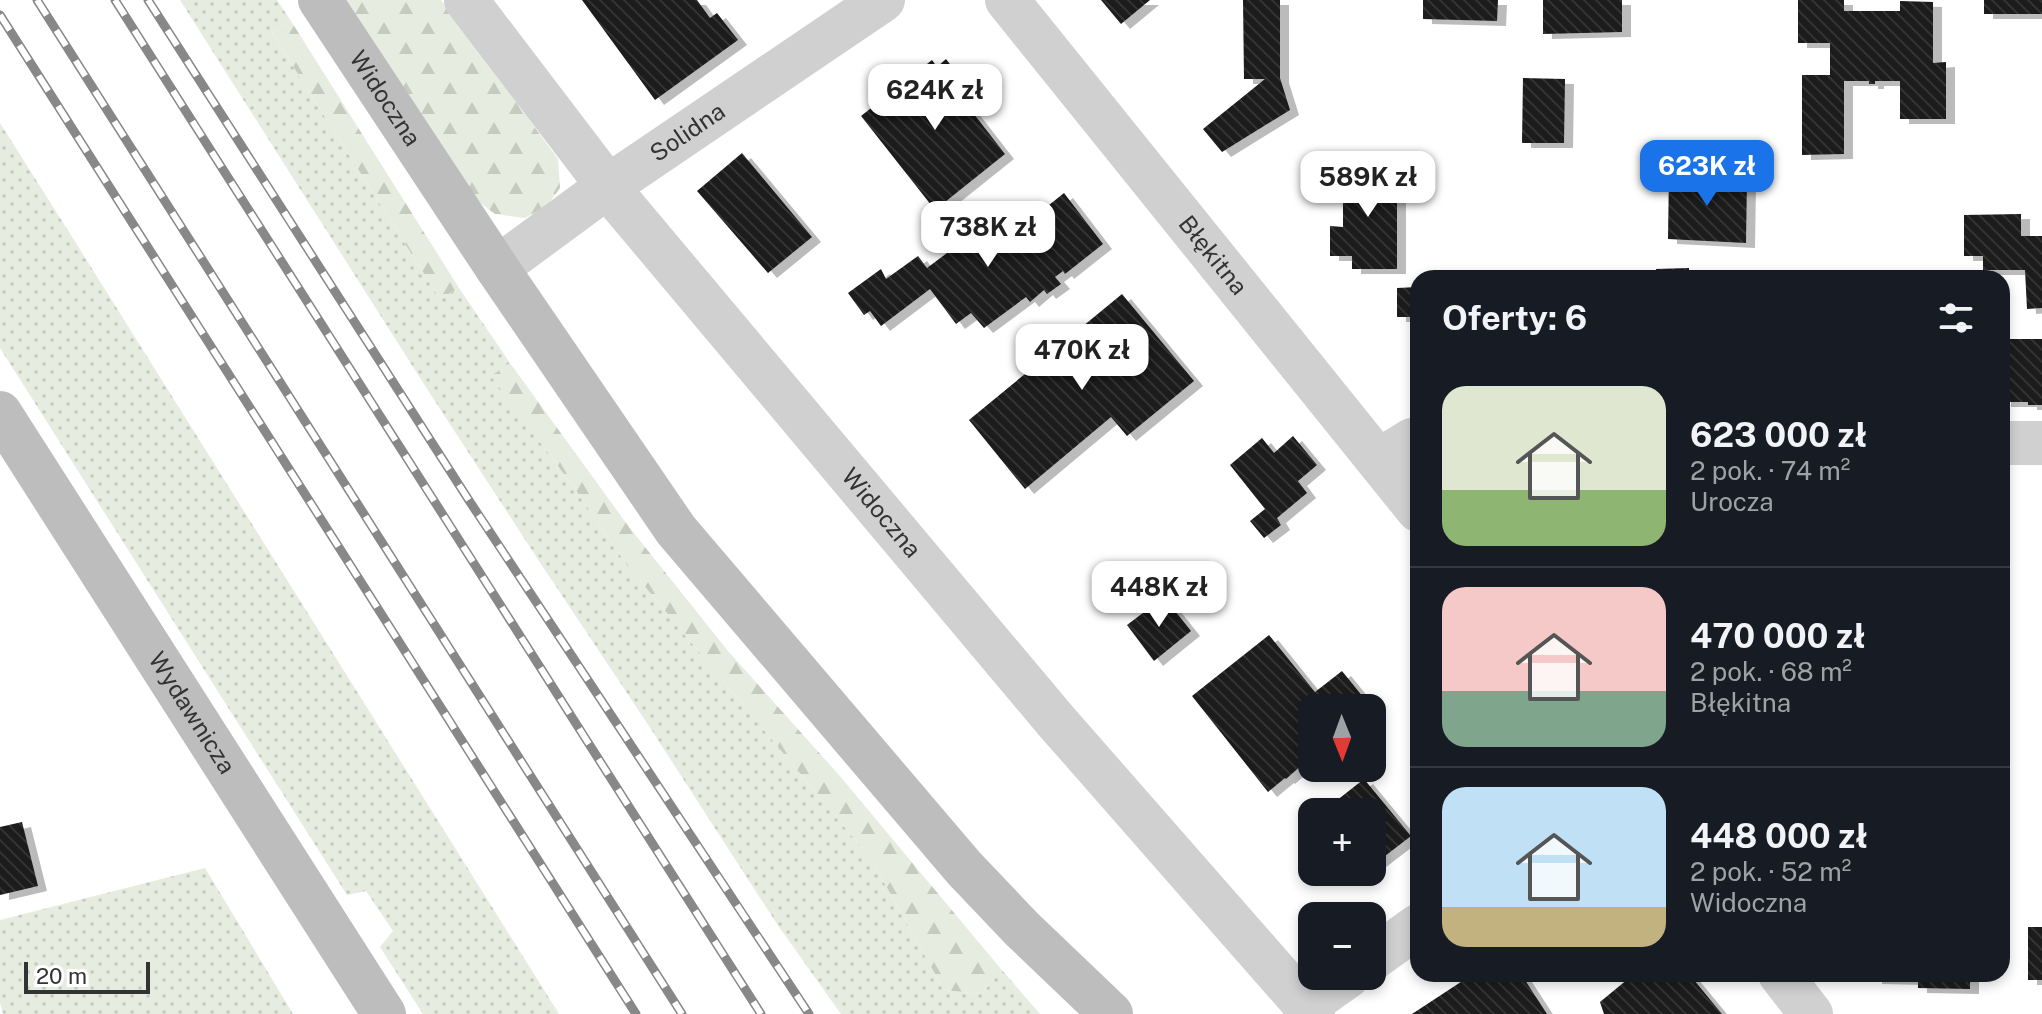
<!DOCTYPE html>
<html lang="pl">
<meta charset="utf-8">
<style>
:root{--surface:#171b24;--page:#242831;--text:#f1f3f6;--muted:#9ea1a6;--line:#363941;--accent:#1a73e8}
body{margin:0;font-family:"Public Sans",sans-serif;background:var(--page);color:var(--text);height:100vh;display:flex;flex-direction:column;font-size:30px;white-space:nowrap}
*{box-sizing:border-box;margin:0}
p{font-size:26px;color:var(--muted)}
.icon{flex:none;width:44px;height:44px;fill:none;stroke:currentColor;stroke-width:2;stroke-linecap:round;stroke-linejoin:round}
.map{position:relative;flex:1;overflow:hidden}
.drawer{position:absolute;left:1410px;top:270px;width:600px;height:712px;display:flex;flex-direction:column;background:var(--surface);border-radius:24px;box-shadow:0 4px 12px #0003}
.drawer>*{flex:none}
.needle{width:52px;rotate:179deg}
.fabs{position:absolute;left:1298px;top:694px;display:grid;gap:16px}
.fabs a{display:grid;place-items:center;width:88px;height:88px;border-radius:16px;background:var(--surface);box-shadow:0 4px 12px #0003;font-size:40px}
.scale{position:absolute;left:24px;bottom:20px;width:126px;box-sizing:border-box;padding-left:8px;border:4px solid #333;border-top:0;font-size:22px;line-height:28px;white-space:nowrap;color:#333;-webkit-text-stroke:6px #fff;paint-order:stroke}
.price{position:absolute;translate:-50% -68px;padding:0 18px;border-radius:16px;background:#fff;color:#222;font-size:26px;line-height:52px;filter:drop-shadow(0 2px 4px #0008)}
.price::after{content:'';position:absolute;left:50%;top:48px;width:24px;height:18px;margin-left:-12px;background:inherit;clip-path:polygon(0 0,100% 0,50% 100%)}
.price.selected{background:var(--accent);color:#fff}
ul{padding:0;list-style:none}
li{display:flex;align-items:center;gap:24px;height:200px;padding:0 32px}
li+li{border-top:2px solid var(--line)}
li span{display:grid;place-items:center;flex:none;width:224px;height:160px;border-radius:24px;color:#555}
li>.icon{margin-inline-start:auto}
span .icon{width:96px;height:96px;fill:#fffc;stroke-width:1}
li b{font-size:34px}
h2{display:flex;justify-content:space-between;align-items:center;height:96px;padding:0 32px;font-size:34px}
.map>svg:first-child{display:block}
</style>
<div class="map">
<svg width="2042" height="1014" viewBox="0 0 2042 1014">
<defs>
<pattern id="grass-dots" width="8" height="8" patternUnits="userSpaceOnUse" patternTransform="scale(2)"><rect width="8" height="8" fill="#e6ecdf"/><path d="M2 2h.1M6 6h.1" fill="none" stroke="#c6cbc0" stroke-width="1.8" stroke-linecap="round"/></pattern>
<pattern id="forest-firs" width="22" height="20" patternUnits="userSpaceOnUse" patternTransform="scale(2)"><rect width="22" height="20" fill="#e6ecdf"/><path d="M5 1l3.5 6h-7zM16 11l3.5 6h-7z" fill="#c6cbc0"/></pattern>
<pattern id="building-back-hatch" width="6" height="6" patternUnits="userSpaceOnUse" patternTransform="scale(2)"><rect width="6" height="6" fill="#1a1a1a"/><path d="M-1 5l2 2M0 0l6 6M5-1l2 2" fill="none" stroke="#333"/></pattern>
<filter id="shadow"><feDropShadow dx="9" dy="5" stdDeviation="0" flood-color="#0004"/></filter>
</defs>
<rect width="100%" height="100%" fill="#fff"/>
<!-- grass -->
<g fill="url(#grass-dots)">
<path d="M 180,0 L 277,0 L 291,21 L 272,33 L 440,299 L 459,288 L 510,363 L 492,377 L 575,489 L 627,565 L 871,859 L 944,990 L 982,994 L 1001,969 L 1040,1014 L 841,1014 L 777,924 L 645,720 L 539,561 L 429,392 Z"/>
<path d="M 0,123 L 74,240 L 559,1014 L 423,1014 L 380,947 L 393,931 L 366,891 L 347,895 L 0,348 Z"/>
<path d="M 205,868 L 293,1014 L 3,1014 L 0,1003 L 0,920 Z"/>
</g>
<!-- forest -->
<g fill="url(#forest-firs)">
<path d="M 344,0 L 441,0 L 558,159 L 560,188 L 547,206 L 525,218 L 495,214 L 475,199 Z"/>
<path d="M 291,21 L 459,288 L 440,299 L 272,33 Z"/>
<path d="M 510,363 L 629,527 L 728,651 L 839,775 L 1001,969 L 982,994 L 944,990 L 871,859 L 627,565 L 575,489 L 491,376 Z"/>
</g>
<!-- building -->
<g fill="url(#building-back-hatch)" filter="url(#shadow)">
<path d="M 582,0 L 697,0 L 710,18 L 717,13 L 738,40 L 655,100 Z"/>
<path d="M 1101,0 L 1150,0 L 1121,24 Z"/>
<path d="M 1243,0 L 1280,0 L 1280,78 L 1290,110 L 1222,152 L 1203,129 L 1265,79 L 1244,79 Z"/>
<path d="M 1423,0 L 1498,0 L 1497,21 L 1423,19 Z"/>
<path d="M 1543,0 L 1622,0 L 1622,32 L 1543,34 Z"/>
<path d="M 1798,0 L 1844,0 L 1844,11 L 1900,11 L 1900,1 L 1933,2 L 1933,63 L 1946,62 L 1946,119 L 1900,119 L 1900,81 L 1875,81 L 1875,84 L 1869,84 L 1869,81 L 1844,81 L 1844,154 L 1802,155 L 1802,75 L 1830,75 L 1830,43 L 1798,43 Z"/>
<rect x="1984" y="0" width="58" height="14"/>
<path d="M 946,59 L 979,102 L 970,109 L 1005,154 L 935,210 L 861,116 L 932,60 L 937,67 Z"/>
<path d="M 1523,78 L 1565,79 L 1564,143 L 1522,143 Z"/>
<path d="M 742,153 L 812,237 L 768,273 L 697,191 Z"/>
<path d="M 1343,167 L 1397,167 L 1397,269 L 1352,269 L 1352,256 L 1330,256 L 1330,226 L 1343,227 Z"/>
<path d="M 1669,171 L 1710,172 L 1709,183 L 1719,183 L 1719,179 L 1747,180 L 1746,243 L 1668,239 Z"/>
<path d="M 1064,193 L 1103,244 L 1065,274 L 1063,271 L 1055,277 L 1061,284 L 1047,294 L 1044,290 L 1030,302 L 1026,297 L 984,328 L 971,313 L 956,324 L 930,289 L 881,326 L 870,311 L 864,315 L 848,293 L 881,269 L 886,279 L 918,256 L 927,268 L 983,226 L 996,243 L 1006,236 L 1008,238 Z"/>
<path d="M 2021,214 L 2021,236 L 2042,236 L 2042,308 L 2027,309 L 2025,270 L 1983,270 L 1983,256 L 1964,256 L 1964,215 Z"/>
<path d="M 1689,268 L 1689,278 L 1656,278 L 1656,269 Z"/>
<path d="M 1418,287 L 1418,348 L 1415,347 L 1414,317 L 1397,317 L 1397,288 Z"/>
<path d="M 1122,294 L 1194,381 L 1127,436 L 1111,417 L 1025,489 L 969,420 Z"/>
<path d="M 2002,339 L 2042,339 L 2042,405 L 2028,405 L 2028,402 L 2002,402 Z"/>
<path d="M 1293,436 L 1317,465 L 1298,481 L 1307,493 L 1277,518 L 1281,525 L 1264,538 L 1250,521 L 1265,509 L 1230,465 L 1262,438 L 1274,453 Z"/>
<path d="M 1164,597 L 1191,631 L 1154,661 L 1127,625 Z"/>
<path d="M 1269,635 L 1315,692 L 1342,671 L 1372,708 L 1312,708 L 1312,756 L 1286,779 L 1285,778 L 1268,792 L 1192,696 Z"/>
<path d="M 1364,779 L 1411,836 L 1372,866 L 1372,812 L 1322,812 Z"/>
<path d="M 22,822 L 38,886 L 0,895 L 0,827 Z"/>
<rect x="2028" y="927" width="14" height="53"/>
<path d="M 1473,974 L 1521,974 L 1547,1014 L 1412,1014 Z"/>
<path d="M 1634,974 L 1689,974 L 1722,1014 L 1604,1014 L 1600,1002 Z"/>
<path d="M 1873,974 L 1970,974 L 1970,989 L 1918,988 L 1918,980 L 1873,979 Z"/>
</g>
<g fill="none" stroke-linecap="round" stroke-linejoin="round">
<!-- minor -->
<g stroke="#d0d0d0" stroke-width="44">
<path id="s1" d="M 466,0 L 620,202 L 1055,720 L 1313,1014"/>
<path id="s2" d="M 1007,0 L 1418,510"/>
<path id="s3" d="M 497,268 L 607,187 L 883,0"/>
<path d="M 2002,443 L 2042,443"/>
<path d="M 1380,460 L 1412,440 L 1418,440"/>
<path d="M 1372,959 L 1418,926"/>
<path d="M 1780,974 L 1811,1014"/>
<path d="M 1306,1006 L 1348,976"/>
</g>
<!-- secondary -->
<g stroke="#bdbdbd" stroke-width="44">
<path id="s4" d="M 320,0 L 497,268 L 676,530 L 964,868 L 1022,929 L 1111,1014"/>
<path id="s5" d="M 0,413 L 384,1014"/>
</g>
<!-- rail casing -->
<g stroke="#888" stroke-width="9">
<g id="rail">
<path d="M 37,0 L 682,1014"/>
<path d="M 115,0 L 761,1014"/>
<path d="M 148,0 L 470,502 L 809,1014"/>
<path d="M 0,15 L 636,1014"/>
</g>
</g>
<!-- rail -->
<use href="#rail" stroke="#fff" stroke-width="6" stroke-dasharray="18" stroke-linecap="butt"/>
</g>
<g text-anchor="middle" stroke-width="8" stroke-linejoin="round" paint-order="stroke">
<!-- street labels -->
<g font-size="24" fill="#333" stroke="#fff">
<text dy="8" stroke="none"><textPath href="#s4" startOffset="118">Widoczna</textPath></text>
<text dy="8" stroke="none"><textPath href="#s3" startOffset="234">Solidna</textPath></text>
<text dy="8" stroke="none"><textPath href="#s2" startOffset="328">Błękitna</textPath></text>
<text dy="8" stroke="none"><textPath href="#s1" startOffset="660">Widoczna</textPath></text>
<text dy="8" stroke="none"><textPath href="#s5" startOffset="356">Wydawnicza</textPath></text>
</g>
</g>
</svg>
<div class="fabs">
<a><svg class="needle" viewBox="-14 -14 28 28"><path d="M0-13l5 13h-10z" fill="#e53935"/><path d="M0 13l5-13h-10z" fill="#9ea1a6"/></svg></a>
<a>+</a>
<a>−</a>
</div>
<div class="scale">20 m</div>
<b class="price" style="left:935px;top:132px">624K zł</b>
<b class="price selected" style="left:1707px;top:208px">623K zł</b>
<b class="price" style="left:1368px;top:219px">589K zł</b>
<b class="price" style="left:988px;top:269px">738K zł</b>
<b class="price" style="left:1082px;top:392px">470K zł</b>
<b class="price" style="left:1159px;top:629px">448K zł</b>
<section class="drawer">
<h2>Oferty: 6<svg class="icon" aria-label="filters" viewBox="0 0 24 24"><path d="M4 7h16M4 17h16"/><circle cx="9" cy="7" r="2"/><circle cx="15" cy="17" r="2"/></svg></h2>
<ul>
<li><span style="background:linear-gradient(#dfe7d0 65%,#8fb573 0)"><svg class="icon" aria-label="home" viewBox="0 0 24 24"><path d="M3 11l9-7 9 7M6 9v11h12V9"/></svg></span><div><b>623 000 zł</b><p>2 pok. · 74 m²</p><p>Urocza</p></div></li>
<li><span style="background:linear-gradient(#f6c9c9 65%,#7fa58c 0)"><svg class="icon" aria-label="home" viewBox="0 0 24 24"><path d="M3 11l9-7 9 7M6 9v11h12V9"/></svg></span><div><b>470 000 zł</b><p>2 pok. · 68 m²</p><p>Błękitna</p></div></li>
<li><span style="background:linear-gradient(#bfe0f5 75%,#c2b280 0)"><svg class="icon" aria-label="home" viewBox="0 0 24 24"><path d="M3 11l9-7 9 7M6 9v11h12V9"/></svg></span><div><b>448 000 zł</b><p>2 pok. · 52 m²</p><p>Widoczna</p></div></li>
</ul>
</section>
</div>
